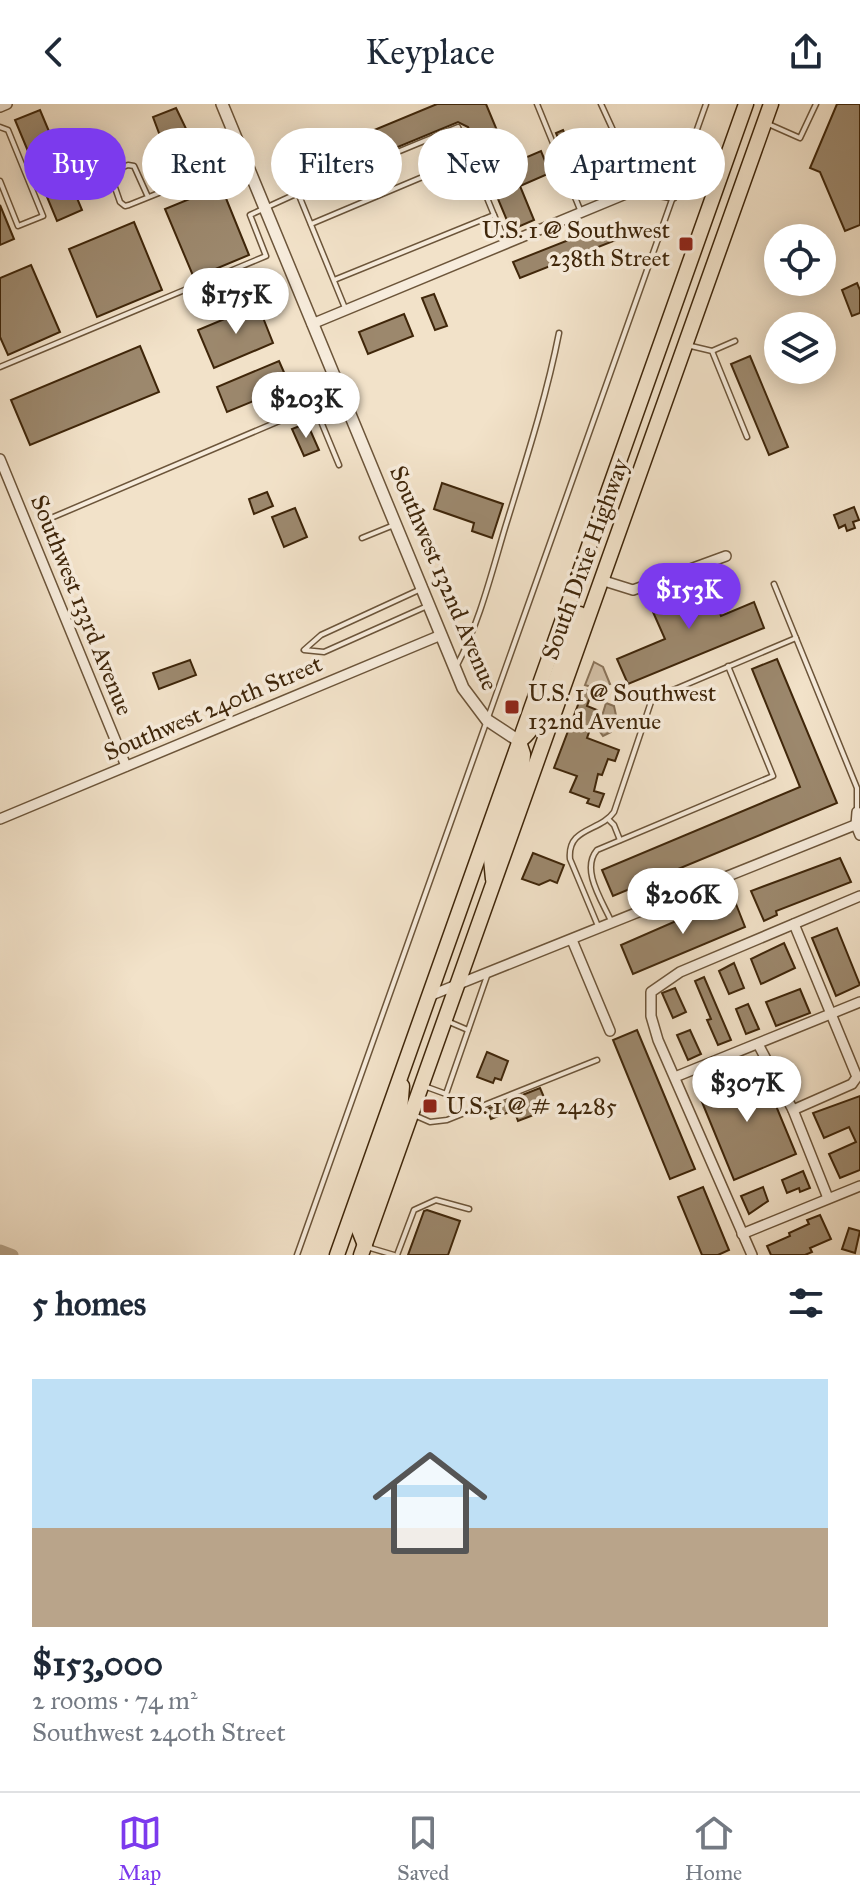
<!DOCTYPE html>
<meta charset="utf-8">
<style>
:root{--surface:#fff;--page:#f2f2f3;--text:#1f2937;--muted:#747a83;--line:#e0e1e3;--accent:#7c3aed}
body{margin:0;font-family:"IM FELL Great Primer",serif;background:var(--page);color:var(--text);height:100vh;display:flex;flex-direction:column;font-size:30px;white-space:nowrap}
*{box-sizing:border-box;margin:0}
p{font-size:26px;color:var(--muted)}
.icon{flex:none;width:44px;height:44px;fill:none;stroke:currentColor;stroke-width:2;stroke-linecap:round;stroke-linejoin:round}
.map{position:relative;height:1151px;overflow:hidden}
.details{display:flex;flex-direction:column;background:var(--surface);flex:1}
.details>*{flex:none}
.guide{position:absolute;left:24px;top:24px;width:812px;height:72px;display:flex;gap:16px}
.controls{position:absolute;left:764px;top:120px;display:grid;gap:16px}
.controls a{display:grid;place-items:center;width:72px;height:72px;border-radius:50%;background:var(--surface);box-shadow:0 4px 20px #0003;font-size:40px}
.price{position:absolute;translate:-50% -68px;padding:0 18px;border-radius:28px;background:#fff;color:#222;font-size:26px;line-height:52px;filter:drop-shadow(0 2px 4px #0008)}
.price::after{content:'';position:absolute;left:50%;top:48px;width:24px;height:18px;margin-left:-12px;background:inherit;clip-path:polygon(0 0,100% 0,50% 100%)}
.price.active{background:var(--accent);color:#fff}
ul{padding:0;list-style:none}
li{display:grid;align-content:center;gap:16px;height:424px;padding:0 32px}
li+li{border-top:2px solid var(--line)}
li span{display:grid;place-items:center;height:248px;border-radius:0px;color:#555}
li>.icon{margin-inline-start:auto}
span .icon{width:144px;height:144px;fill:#fffc;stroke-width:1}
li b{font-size:34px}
h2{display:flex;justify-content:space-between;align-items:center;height:96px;padding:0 32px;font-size:34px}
.tag{padding:0 28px;border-radius:36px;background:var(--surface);box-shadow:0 4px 20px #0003;font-size:28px;line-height:72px}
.tag.active{background:var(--accent);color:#fff}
header{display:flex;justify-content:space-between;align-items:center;height:104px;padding:0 32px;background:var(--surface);font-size:36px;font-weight:600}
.menu{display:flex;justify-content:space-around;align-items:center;height:112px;border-top:2px solid var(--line);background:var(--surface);font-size:22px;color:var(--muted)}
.menu a{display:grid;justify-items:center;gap:4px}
.menu .active{color:var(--accent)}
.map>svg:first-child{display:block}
</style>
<header><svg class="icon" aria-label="back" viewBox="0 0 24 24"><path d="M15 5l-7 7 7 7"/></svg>Keyplace<svg class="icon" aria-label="share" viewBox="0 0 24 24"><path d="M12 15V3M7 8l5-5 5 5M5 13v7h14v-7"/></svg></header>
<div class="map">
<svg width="860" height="1151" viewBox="0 0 860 1151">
<rect width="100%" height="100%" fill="#f2e2c9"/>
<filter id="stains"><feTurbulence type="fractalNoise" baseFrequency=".0025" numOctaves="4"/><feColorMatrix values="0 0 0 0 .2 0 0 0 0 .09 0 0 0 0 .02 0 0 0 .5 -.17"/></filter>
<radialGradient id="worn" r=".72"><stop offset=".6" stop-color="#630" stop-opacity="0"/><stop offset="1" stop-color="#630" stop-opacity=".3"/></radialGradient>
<!-- green -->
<path fill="#d4c2a9" stroke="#8a745a" stroke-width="2" d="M 594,558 L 603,563 L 610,580 L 598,585 L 585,581 Z"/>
<!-- water -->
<path fill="#b5a288" stroke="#867056" stroke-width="2" d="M 606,599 L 614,602 L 617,616 L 611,628 L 603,632 L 598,625 Z"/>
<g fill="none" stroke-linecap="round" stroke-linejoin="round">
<!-- canal -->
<path stroke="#b5a288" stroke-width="11" d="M 0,1146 L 13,1151"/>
</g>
<!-- building -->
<g fill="#9c886d" stroke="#3f260a" stroke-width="2">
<path d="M 437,0 L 486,0 L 511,60 L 541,47 L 550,69 L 520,82 L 534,116 L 511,126 L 468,23 L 458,18 L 289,88 L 280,65 Z"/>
<path d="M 837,0 L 860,0 L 860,121 L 845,127 L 820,68 L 810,64 Z"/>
<path d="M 176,4 L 203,60 L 175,72 L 153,13 Z"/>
<path d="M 40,6 L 82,106 L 57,117 L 15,16 Z"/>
<path d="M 563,26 L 577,58 L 569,61 L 556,29 Z"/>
<path d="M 221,82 L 249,151 L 194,174 L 165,105 Z"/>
<path d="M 0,101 L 14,135 L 0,141 Z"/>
<path d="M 134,118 L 162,186 L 97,213 L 69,145 Z"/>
<path d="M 609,120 L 616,136 L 520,174 L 513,158 Z"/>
<path d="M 31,161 L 60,228 L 8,251 L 0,233 L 0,174 Z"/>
<path d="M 857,179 L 860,186 L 860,209 L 852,212 L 842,186 Z"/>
<path d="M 434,190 L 447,222 L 435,226 L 422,194 Z"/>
<path d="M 258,201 L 273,239 L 214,264 L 198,226 Z"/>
<path d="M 404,210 L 413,232 L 368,250 L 359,228 Z"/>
<path d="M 140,242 L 159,288 L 30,341 L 11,296 Z"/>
<path d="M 750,252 L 788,343 L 769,351 L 731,260 Z"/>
<path d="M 279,257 L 290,282 L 227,308 L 217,283 Z"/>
<path d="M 307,319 L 319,346 L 304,352 L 292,325 Z"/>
<path d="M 442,379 L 503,400 L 492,434 L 472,427 L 474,419 L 434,405 Z"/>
<path d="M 267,388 L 273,402 L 254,410 L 249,395 Z"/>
<path d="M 854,403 L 859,416 L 853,418 L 855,424 L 847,427 L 845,421 L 839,424 L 834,411 Z"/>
<path d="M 295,404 L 307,433 L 284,443 L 272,413 Z"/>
<path d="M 705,475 L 721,512 L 754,498 L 764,524 L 628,580 L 617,555 L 665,535 L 649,499 Z"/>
<path d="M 777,555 L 837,699 L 613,792 L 602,766 L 800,683 L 752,565 Z"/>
<path d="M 190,556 L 196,571 L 159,585 L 153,569 Z"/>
<path d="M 584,585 L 592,588 L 587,602 L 597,606 L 587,634 L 619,646 L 615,657 L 608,655 L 602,671 L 598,670 L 594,687 L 604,690 L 599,703 L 587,699 L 589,695 L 570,688 L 577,672 L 554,664 Z"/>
<path d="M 533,749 L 564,761 L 557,779 L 550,776 L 539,781 L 522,775 Z"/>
<path d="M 840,754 L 851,778 L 776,807 L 777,811 L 764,817 L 751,787 Z"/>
<path d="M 734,795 L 745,823 L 633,870 L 621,841 L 708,803 L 709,805 Z"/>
<path d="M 837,824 L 860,881 L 836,892 L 812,834 Z"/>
<path d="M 784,839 L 795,864 L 761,880 L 751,855 Z"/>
<path d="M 734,859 L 744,884 L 729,890 L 719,867 Z"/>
<path d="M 704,873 L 731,936 L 718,941 L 707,916 L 711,915 L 695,877 Z"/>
<path d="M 675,884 L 686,908 L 673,914 L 662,889 Z"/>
<path d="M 800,885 L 810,909 L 776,922 L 766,898 Z"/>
<path d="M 748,900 L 759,925 L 746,930 L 736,905 Z"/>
<path d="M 637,926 L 695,1065 L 670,1075 L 613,936 Z"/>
<path d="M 690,926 L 701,950 L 688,956 L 677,931 Z"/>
<path d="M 487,948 L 508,957 L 501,976 L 495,974 L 493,979 L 477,973 Z"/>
<path d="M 757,956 L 796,1050 L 734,1076 L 695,981 L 705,977 L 706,981 L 718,976 L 727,998 L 731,997 L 746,990 L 737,968 L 749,964 L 747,960 Z"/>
<path d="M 540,984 L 546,998 L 536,1002 L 539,1009 L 518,1017 L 514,1006 L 491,1015 L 487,1005 Z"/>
<path d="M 860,992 L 860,1066 L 840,1074 L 829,1050 L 856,1038 L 849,1023 L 824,1034 L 813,1009 Z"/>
<path d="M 803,1067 L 810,1084 L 800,1088 L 799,1084 L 787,1089 L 782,1076 Z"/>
<path d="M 703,1083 L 729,1146 L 718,1151 L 702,1151 L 678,1093 Z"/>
<path d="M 763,1083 L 768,1097 L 749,1110 L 741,1092 Z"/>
<path d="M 427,1106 L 460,1117 L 448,1151 L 408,1151 L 424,1107 Z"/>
<path d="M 820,1111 L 831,1135 L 810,1144 L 812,1148 L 805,1151 L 771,1151 L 767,1142 L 790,1132 L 789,1129 L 809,1120 L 807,1116 Z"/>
<path d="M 849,1124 L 860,1127 L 855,1149 L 842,1145 Z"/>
</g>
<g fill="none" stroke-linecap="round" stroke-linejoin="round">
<!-- service casing -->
<g stroke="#6c553a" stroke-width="7">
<g id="service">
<path d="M 537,0 L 581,108"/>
<path d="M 601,0 L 640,85"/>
<path d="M 766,19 L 800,34 L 816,0"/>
<path d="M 0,23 L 8,26 L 43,112 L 18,122 L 0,77"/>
<path d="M 148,93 L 134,62 L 128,61 L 113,67 L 111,72 L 120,98 L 125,102 L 129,101 L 211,68 L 223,58 L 241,52"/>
<path d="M 494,111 L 506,138"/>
<path d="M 311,120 L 470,53"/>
<path d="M 334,176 L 494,111 L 458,23 L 298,89 L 345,204"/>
<path d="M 691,242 L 712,247 L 747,333"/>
<path d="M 712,247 L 735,237"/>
<path d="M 0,263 L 266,152 L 250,111 L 298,89"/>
<path d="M 315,303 L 339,361"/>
<path d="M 51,414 L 298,309 L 341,295"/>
<path d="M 362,434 L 394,421"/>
<path d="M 774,480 L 857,684 L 857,708"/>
<path d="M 421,485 L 321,531 L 304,546 L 324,548 L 425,503"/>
<path d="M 456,563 C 479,520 491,471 505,424 C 525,359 546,295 559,229"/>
<path d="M 608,715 L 614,721 L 620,736"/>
<path d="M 612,819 C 603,798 580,766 597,746 L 773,672 L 728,562"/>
<path d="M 598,822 L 570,755 C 567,723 600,728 614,708 L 652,595 L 796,534"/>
<path d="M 447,917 L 468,926"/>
<path d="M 424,982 L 446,990 L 488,869"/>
<path d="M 414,1011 L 430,1018 L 447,1016 L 597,956"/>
<path d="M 367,1143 L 394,1151"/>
<path d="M 297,1151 L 706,0"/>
<path d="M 397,1151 L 414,1106 L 436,1096 L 469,1105"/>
</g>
</g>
<!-- minor casing -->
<g stroke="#6c553a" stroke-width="12">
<g id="minor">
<path d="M 0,3 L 7,0"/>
<path d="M 312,220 L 628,89 L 640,86 L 673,92"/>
<path d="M 0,355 L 126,662"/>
<path d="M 601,476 L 633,486 L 726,452"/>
<path d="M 857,708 L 856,721 L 860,731"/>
<path d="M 0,715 L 441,531"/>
<path d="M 572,836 L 610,927"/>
<path d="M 429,892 L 860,719"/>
<path d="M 758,940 L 793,1006 L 828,1094"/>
<path d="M 675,973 L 860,898"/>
<path d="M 793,1006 L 852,980 L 857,973 L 794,820"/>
<path d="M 742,1130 L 860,1082"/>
<path d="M 752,1151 L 658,936 L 651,912 L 651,888 L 680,868 L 860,792"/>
</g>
</g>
<!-- tertiary casing -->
<g stroke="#6c553a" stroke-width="14">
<path id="tertiary" d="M 222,0 L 463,584 L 487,616 L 519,637"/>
</g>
<!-- trunk casing -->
<g stroke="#3f260a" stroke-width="17">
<g id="trunk">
<path d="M 519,637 C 547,619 565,543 580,510"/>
<path d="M 493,775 L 491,755 L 522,666 L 523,650 L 519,638"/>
<path d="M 365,1141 L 359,1126 L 360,1118 L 400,1007 L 402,982"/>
<path d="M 337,1151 L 746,0"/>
<path d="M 361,1151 L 771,0"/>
</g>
</g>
<!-- service -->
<use href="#service" stroke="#f7ecdc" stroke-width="4"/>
<!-- minor -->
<use href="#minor" stroke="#f7ecdc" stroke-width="9"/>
<!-- tertiary -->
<use href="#tertiary" stroke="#f7ecdc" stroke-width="11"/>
<!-- trunk -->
<use href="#trunk" stroke="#f2e2c9" stroke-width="14"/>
</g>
<!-- markers -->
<g fill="#8f2418" stroke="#f7ecdc" stroke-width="3">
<rect x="678" y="132" width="16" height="16" rx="4"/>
<rect x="504" y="595" width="16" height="16" rx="4"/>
<rect x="422" y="994" width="16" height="16" rx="4"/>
</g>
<g text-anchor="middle" stroke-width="7" stroke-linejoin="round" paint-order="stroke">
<!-- poi labels -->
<g font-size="24" fill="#3f260a" stroke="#f7ecdc" text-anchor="start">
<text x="670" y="134" text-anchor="end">U.S. 1 @ Southwest<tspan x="670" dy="28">238th Street</tspan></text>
<text x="528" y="597">U.S. 1 @ Southwest<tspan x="528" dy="28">132nd Avenue</tspan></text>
<text x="446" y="1010">U.S. 1 @ # 24285</text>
</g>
<!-- street labels -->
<g font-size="24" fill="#3f260a" stroke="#f7ecdc">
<text transform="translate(585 455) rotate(-70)" y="8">South Dixie Highway</text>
<text transform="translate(444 474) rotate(67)" y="8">Southwest 132nd Avenue</text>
<text transform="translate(82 501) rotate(68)" y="8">Southwest 133rd Avenue</text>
<text transform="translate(213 604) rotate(-23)" y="8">Southwest 240th Street</text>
</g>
</g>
<rect width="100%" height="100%" filter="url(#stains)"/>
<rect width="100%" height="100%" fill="url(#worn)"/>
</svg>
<div class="controls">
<a><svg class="icon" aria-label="locate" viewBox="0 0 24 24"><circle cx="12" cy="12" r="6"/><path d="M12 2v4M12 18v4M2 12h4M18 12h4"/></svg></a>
<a><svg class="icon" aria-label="layers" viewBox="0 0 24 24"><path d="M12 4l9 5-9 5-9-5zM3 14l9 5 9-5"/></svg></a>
</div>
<b class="price" style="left:236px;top:232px">$175K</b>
<b class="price" style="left:306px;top:336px">$203K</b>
<b class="price active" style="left:689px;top:527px">$153K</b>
<b class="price" style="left:683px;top:832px">$206K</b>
<b class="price" style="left:747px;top:1020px">$307K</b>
<div class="guide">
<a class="tag active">Buy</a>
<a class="tag">Rent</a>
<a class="tag">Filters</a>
<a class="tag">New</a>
<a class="tag">Apartment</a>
</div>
</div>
<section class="details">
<h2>5 homes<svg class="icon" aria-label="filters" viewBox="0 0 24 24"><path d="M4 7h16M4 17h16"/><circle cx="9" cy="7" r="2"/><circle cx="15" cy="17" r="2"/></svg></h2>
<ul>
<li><span style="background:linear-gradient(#bfe0f5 60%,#b9a48a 0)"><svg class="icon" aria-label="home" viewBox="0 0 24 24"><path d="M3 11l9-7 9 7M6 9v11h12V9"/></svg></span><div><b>$153,000</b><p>2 rooms · 74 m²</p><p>Southwest 240th Street</p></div></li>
</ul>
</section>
<nav class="menu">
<a class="active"><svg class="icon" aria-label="map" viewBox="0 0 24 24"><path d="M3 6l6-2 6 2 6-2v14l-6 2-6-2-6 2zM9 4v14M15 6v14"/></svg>Map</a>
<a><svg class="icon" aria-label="saved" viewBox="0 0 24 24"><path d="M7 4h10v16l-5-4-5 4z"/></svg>Saved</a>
<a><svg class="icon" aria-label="home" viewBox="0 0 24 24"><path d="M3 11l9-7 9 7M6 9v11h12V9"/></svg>Home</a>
</nav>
